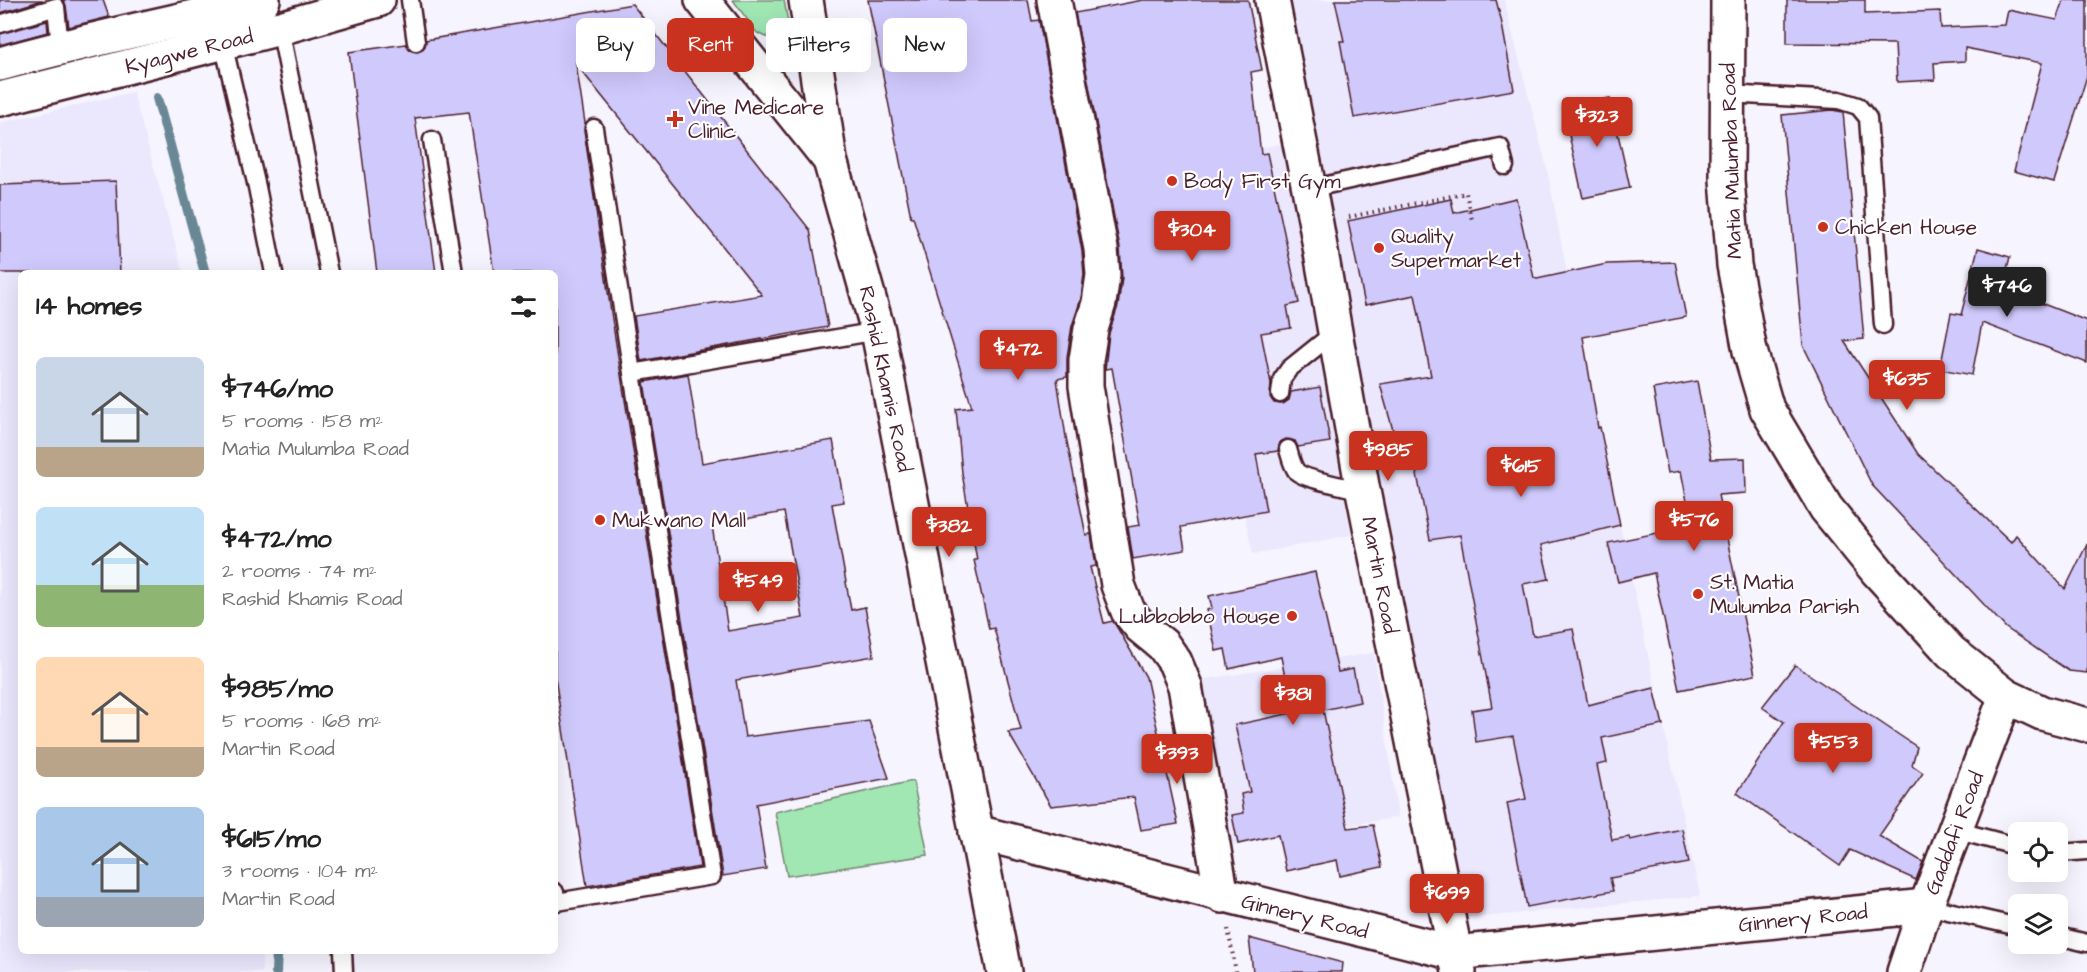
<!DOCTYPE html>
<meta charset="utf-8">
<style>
:root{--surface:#fff;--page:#f6f6f6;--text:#222;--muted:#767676;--accent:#c8321e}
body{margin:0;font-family:"Architects Daughter",sans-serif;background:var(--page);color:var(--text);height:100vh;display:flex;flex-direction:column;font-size:22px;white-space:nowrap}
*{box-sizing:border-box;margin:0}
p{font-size:20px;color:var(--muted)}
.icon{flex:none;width:33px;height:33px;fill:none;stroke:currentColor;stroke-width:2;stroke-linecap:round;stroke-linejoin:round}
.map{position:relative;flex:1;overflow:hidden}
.details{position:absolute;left:18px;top:270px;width:540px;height:684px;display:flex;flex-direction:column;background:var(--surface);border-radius:9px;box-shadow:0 6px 24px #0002}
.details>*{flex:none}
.guide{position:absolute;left:576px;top:18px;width:570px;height:54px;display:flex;gap:12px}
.buttons{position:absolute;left:2008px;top:822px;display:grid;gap:12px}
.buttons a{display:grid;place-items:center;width:60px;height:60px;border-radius:9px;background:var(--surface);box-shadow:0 6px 24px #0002;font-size:30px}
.price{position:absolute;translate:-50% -51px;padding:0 14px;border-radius:6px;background:var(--accent);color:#fff;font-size:20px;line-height:39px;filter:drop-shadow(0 2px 3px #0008)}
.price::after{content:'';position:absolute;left:50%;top:36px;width:18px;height:14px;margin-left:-9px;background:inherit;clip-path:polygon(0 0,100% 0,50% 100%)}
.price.on{background:#222;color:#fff}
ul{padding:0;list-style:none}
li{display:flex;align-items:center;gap:18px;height:150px;padding:0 18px}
li span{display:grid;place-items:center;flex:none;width:168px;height:120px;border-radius:9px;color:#555}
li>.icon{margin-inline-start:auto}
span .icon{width:72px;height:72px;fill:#fffc;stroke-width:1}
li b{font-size:26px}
h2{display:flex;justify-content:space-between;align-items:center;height:72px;padding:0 18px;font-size:26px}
.tag{padding:0 21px;border-radius:9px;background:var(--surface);box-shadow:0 6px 24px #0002;font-size:21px;line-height:54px}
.tag.on{background:var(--accent);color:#fff}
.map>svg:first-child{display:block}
</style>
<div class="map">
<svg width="2087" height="972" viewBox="0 0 2087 972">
<rect width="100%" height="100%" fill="#f6f4fe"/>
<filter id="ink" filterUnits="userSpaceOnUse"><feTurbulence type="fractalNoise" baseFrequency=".0167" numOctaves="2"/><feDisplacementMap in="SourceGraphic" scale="12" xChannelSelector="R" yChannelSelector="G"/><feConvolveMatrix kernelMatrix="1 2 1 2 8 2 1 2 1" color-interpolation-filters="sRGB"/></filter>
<g filter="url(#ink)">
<!-- built -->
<g fill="#ebe7fd">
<path d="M 1290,0 L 1504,0 L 1547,169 L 1582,351 L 1600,424 L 1621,530 L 1700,896 L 1460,919 L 1398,568 L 1376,461 L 1357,384 L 1329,213 Z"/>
<path d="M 133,92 L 183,273 L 21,273 L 21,951 L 262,951 L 262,972 L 0,972 L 0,123 Z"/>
<path d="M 1282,144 L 1312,304 L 1351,535 L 1253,554 L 1233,462 L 1212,323 L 1099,344 L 1099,177 Z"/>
<path d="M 1374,653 L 1398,817 L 1227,846 L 1200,680 Z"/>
</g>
<!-- green -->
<g fill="#a0e7b4" stroke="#758370" stroke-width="1.5">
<path d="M 733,0 L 784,0 L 789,28 L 776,41 L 757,33 Z"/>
<path d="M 913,781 L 928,855 L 787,876 L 775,812 Z"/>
</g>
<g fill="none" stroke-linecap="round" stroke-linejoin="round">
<!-- stream -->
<g stroke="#698795" stroke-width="10">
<path d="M 157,98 L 205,273"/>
<path d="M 276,972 L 277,951"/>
</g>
</g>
<!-- building -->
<g fill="#d0c9fc" stroke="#4a1f2b" stroke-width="1.5" fill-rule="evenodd">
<path d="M 0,0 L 43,0 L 0,13 Z"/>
<path d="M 64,0 L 103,0 L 109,17 L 69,27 L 66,6 Z"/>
<path d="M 868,0 L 1028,0 L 1032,21 L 1039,20 L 1082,251 L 1084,274 L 1081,299 L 1072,326 L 1067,357 L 1067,377 L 1057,379 L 1066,437 L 1086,535 L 1091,534 L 1096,566 L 1090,567 L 1104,623 L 1113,621 L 1118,629 L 1146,677 L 1178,824 L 1141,830 L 1134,797 L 1051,806 L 1008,732 L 1021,730 L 994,628 L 989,629 L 974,560 L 977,560 L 962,473 L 956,409 L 972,407 L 913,217 L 911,217 Z"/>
<path d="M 1143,0 L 1248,0 L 1262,70 L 1251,72 L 1261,154 L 1267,153 L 1299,303 L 1287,306 L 1291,328 L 1261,333 L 1271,383 L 1270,397 L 1274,403 L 1283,404 L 1289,400 L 1291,392 L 1320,387 L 1330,442 L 1298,447 L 1295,441 L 1286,439 L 1280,442 L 1278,451 L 1256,454 L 1266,511 L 1181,527 L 1185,550 L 1133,559 L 1128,527 L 1140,525 L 1112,368 L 1105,369 L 1109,333 L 1118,306 L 1122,278 L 1120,248 L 1075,13 Z"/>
<path d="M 1335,0 L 1496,0 L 1501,19 L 1514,90 L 1354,118 L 1340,41 L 1344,41 Z"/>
<path d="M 1787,0 L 1865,0 L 1865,14 L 1940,11 L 1941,28 L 2005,25 L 2008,10 L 2057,20 L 2064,0 L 2087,0 L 2087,76 L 2054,182 L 2014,171 L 2042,63 L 1965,48 L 1965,61 L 1934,63 L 1935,80 L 1897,82 L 1895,44 L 1787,43 Z"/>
<path d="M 632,4 L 810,230 L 828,327 L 641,361 L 634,316 L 762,295 L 576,64 L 585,123 L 584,130 L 612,319 L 700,867 L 587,886 L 555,677 L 555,273 L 494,273 L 469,112 L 415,118 L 436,273 L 377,273 L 349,52 L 406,44 L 412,51 L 418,52 L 425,46 L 426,40 Z"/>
<path d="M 47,21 L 48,32 L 0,45 L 0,34 Z"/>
<path d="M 1610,98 L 1630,188 L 1583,198 L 1563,108 Z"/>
<path d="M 1832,110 L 1843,112 L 1864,339 L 1844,341 L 1918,454 L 2011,542 L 2016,535 L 2065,589 L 2087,544 L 2087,673 L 2069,671 L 2006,628 L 1872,485 L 1803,345 L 1782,115 Z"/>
<path d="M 116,181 L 120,273 L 0,273 L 0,185 Z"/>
<path d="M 1516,198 L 1534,278 L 1537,279 L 1607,264 L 1675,262 L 1686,317 L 1583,337 L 1598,428 L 1600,427 L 1620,525 L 1541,545 L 1549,579 L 1523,584 L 1533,636 L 1573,629 L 1588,705 L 1654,688 L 1663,725 L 1602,738 L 1607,763 L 1597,765 L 1612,840 L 1629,837 L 1630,840 L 1682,829 L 1689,863 L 1610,878 L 1613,891 L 1527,907 L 1507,803 L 1526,799 L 1513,736 L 1476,742 L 1472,710 L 1492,707 L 1460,535 L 1430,540 L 1411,444 L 1398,448 L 1380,384 L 1431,376 L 1415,295 L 1365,305 L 1348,221 L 1451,199 L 1454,213 Z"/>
<path d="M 1978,248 L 2010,257 L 2002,288 L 2087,321 L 2087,363 L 1982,323 L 1972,375 L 1940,369 L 1951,313 L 1963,315 L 1961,315 Z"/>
<path d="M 688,374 L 702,463 L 833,440 L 844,502 L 832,504 L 851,610 L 865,607 L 874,656 L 736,680 L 745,737 L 869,721 L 889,778 L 756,804 L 766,869 L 723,876 L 644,382 ZM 784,512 L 803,618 L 728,631 L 712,525 Z"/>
<path d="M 1697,381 L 1711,459 L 1745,458 L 1746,493 L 1718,495 L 1755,675 L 1679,690 L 1654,573 L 1618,582 L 1608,543 L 1692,526 L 1681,471 L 1668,473 L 1653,389 Z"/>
<path d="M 1315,572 L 1338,672 L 1353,669 L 1360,702 L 1323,710 L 1348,828 L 1373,825 L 1382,867 L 1340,876 L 1337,860 L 1286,871 L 1278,835 L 1238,844 L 1232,815 L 1244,813 L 1241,794 L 1250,792 L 1235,725 L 1292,713 L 1281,657 L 1229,669 L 1225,649 L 1216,651 L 1207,610 L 1212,608 L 1209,596 Z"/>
<path d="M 1795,665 L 1917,747 L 1912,765 L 1923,773 L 1879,836 L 1923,862 L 1916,880 L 1850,850 L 1840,866 L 1737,793 L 1784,722 L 1762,707 Z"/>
<path d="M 1249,938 L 1343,963 L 1342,972 L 1253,972 Z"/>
</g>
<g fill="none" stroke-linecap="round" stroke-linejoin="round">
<!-- service casing -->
<g stroke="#4a1f2b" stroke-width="21">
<g id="service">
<path d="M 410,0 L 416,42"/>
<path d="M 0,24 L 56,7 L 60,47"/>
<path d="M 280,28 L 329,273"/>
<path d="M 223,43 L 257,187 L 274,273"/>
<path d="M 1726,94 L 1839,100 L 1858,106 L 1868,118 L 1883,325"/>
<path d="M 594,128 L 632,373"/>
<path d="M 432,140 L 454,273"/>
<path d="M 1309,189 L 1500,147 L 1505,166"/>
<path d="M 1280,394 L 1282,379 L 1289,369 L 1335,332"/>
<path d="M 1288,449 C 1290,456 1292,466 1297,472 C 1306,480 1350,487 1363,491"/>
<path d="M 1955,830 L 2019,847"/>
<path d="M 2058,853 L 2087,851"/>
<path d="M 555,892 L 557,902 L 712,876 L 632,373 L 878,331"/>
<path d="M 1926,906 L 2019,927"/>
<path d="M 2058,936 L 2087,943"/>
<path d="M 343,951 L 344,972"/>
</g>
</g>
<!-- minor casing -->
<g stroke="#4a1f2b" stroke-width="38">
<g id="minor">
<path d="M 1054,0 L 1101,249 L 1103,275 L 1099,303 L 1091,329 L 1086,360 L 1086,386 L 1118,585 L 1128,611 L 1141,627 L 1163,645 L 1175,662 L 1185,686 L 1222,896"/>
<path d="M 976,832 L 1455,953 L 1926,906"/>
</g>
</g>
<!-- tertiary casing -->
<g stroke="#4a1f2b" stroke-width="38">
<g id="tertiary">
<path d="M 702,0 L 829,159"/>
<path d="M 806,0 L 830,160 L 878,331 L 1004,972"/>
<path d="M 1272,0 L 1316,224 L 1363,491 L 1459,972"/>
<path d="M 1728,0 L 1727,180 L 1734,265 L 1750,351 L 1767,409 L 1826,508 L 1878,572 L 1951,652 L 2006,696 L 2042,713 L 2087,725"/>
<path d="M 0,64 C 87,39 175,23 263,0"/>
<path d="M 0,99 L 280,28 L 378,0"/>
<path d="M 1904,972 L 1926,906 L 2006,696"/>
</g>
</g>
<!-- path -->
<g stroke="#4a1f2b" stroke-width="4" stroke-dasharray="1.5 4.5" stroke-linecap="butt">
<path d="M 1349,217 L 1466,193 L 1472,220"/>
<path d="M 1228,929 L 1236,972"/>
</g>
<!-- service -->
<use href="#service" stroke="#fff" stroke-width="16"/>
<!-- minor -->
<use href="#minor" stroke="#fff" stroke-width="33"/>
<!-- tertiary -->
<use href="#tertiary" stroke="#fff" stroke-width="33"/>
</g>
</g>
<!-- markers -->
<g fill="#c8321e" stroke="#fff" stroke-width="2">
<path d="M672 110h6v6h6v6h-6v6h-6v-6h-6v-6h6z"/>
<circle cx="1172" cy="181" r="6"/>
<circle cx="1823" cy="227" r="6"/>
<circle cx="1379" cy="248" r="6"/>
<circle cx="600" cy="520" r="6"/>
<circle cx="1698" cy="594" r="6"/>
<circle cx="1292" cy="616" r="6"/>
</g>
<g text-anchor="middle" stroke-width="4.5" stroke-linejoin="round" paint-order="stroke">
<!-- street labels -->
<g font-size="21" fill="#4a1f2b" stroke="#fff">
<text transform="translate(189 51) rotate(-14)" y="7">Kyagwe Road</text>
<text transform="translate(1731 161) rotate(-92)" y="7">Matia Mulumba Road</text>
<text transform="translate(886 379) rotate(78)" y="7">Rashid Khamis Road</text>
<text transform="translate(1380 575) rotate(79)" y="7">Martin Road</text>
<text transform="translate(1954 833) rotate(-69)" y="7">Gaddafi Road</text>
<text transform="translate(1305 916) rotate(14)" y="7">Ginnery Road</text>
<text transform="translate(1803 918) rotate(-6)" y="7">Ginnery Road</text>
</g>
<!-- poi labels -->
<g font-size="21" fill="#4a1f2b" stroke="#fff" text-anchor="start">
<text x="688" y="114">Vine Medicare<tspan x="688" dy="24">Clinic</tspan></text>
<text x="1184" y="188">Body First Gym</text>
<text x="1835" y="234">Chicken House</text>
<text x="1391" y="243">Quality<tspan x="1391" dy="24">Supermarket</tspan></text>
<text x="612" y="527">Mukwano Mall</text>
<text x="1710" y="589">St. Matia<tspan x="1710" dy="24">Mulumba Parish</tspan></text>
<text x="1280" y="623" text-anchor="end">Lubbobbo House</text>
</g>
</g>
</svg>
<div class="buttons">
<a><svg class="icon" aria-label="locate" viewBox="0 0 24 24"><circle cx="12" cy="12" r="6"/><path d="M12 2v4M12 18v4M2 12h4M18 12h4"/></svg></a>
<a><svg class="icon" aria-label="layers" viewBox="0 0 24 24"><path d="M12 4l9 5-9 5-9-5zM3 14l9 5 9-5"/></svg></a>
</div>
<b class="price" style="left:1597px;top:148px">$323</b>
<b class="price" style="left:1192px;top:262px">$304</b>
<b class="price on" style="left:2007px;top:318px">$746</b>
<b class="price" style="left:1018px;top:381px">$472</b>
<b class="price" style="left:1907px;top:411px">$635</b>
<b class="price" style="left:1388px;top:482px">$985</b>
<b class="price" style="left:1521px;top:498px">$615</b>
<b class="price" style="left:1694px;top:552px">$576</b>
<b class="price" style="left:949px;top:558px">$382</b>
<b class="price" style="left:758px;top:613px">$549</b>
<b class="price" style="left:1293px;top:726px">$381</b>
<b class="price" style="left:1833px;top:774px">$553</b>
<b class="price" style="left:1177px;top:785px">$393</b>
<b class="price" style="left:1447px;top:925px">$699</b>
<div class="guide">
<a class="tag">Buy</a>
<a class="tag on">Rent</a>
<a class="tag">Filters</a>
<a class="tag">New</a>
</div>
<section class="details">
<h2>14 homes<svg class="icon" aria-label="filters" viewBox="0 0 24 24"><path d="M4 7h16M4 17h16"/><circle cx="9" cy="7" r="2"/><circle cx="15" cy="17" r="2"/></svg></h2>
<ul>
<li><span style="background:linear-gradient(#c9d6e8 75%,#b9a48a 0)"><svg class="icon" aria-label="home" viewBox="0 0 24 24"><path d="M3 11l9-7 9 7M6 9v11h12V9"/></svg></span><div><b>$746/mo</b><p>5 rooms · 158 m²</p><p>Matia Mulumba Road</p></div></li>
<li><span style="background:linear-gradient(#bfe0f5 65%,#8fb573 0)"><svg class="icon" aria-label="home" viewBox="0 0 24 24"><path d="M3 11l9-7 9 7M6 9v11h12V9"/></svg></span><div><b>$472/mo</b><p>2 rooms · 74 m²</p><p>Rashid Khamis Road</p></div></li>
<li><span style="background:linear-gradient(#ffd9b3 75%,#b9a48a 0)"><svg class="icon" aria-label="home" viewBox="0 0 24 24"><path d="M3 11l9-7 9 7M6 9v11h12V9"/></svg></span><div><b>$985/mo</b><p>5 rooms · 168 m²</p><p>Martin Road</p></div></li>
<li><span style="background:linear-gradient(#a9c7e8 75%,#9aa5b1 0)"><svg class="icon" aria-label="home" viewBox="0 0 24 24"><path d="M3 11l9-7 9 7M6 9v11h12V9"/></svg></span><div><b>$615/mo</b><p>3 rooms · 104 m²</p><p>Martin Road</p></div></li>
</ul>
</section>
</div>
